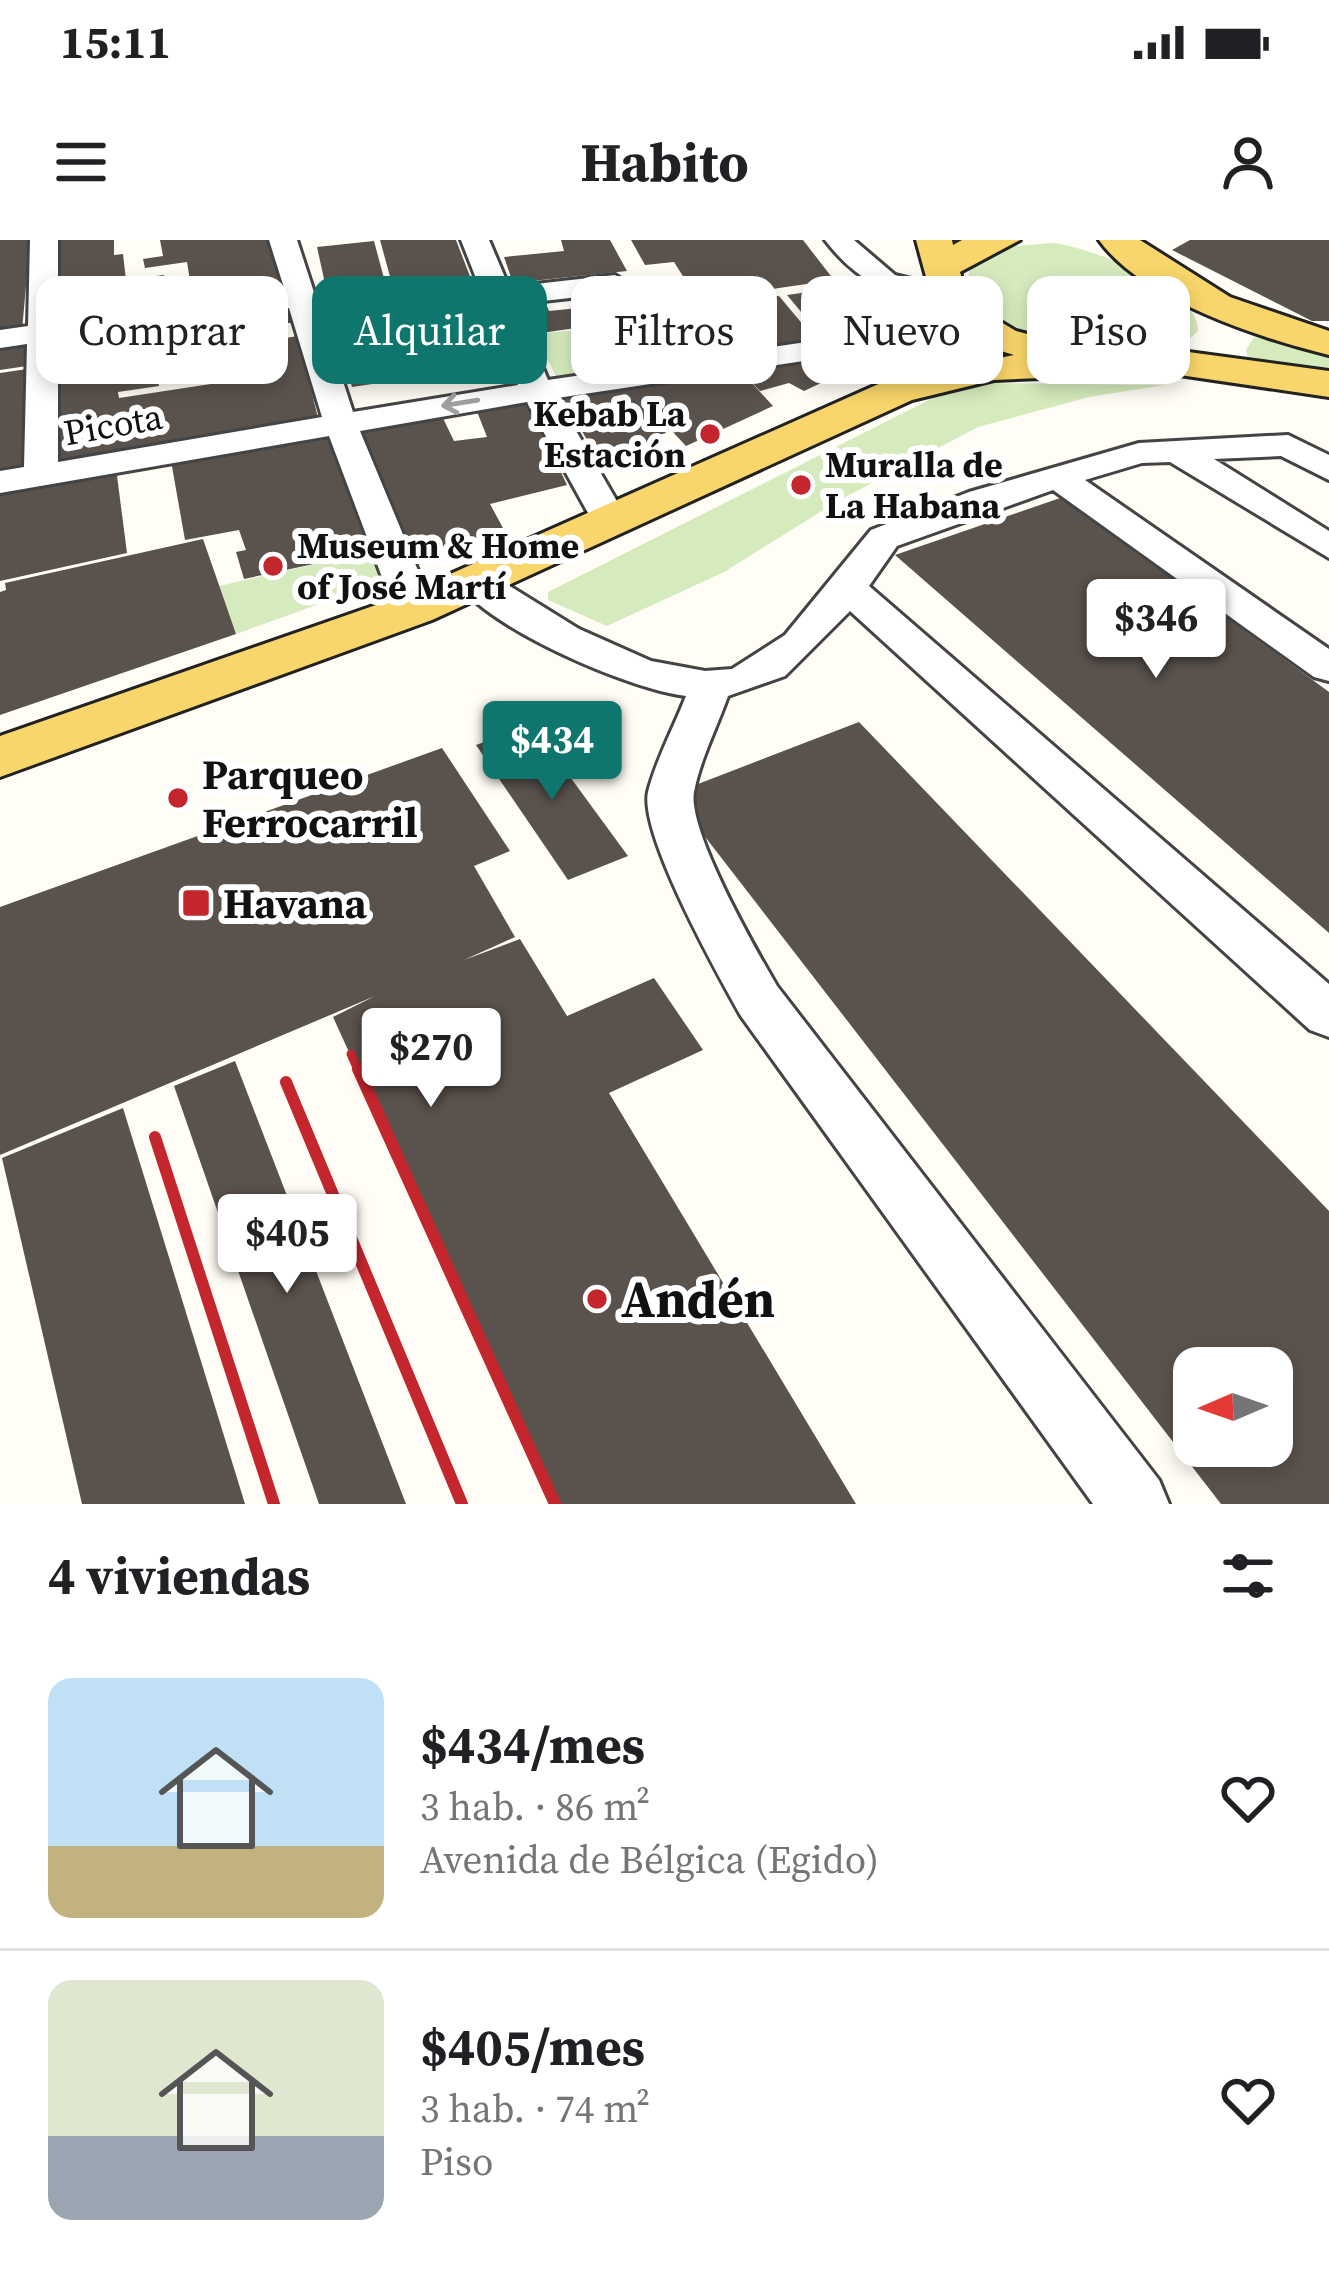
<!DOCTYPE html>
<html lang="es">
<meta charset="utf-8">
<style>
:root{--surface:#fff;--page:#f2f2f2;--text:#202124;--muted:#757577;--line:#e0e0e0;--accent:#0f766e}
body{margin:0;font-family:"Source Serif 4",serif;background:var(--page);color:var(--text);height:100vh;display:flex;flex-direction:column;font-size:45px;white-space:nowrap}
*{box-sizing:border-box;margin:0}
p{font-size:39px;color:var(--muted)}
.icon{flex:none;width:66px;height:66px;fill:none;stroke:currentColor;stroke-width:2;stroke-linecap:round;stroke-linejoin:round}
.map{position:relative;height:1264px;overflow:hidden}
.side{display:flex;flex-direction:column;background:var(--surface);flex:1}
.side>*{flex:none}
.top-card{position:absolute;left:36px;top:36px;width:1257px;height:108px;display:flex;gap:24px}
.needle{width:78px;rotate:268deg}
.tools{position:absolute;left:1173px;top:1107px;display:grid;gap:24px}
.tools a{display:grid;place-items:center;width:120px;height:120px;border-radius:24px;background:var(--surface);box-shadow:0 6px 18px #0003;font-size:60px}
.price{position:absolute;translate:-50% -102px;padding:0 27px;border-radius:12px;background:#fff;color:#222;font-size:39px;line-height:78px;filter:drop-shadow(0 3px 6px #0008)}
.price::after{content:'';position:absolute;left:50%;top:72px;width:36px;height:27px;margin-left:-18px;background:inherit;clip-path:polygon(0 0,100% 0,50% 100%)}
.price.active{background:var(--accent);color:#fff}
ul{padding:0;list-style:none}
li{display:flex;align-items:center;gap:36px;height:300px;padding:0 48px}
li+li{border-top:3px solid var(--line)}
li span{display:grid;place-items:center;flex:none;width:336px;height:240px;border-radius:24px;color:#555}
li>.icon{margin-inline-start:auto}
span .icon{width:144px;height:144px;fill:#fffc;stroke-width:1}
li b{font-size:51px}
h2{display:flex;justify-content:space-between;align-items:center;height:144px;padding:0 48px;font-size:51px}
.tag{padding:0 42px;border-radius:24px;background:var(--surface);box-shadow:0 6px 18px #0003;font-size:42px;line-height:108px}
.tag.active{background:var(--accent);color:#fff}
.status{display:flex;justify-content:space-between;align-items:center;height:84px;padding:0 60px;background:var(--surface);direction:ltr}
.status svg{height:33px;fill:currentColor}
header{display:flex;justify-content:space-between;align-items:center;height:156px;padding:0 48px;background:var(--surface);font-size:54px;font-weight:700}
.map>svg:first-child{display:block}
</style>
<div class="status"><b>15:11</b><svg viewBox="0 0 49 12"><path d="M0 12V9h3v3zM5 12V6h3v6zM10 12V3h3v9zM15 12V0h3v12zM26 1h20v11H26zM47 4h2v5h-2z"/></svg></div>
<header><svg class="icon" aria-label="menu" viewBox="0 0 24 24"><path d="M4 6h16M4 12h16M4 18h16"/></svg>Habito<svg class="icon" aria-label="person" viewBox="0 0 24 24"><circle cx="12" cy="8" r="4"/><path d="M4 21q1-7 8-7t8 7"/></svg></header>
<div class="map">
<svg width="1329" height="1264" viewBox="0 0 1329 1264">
<rect width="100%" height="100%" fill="#fffdf5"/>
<!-- green -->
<g fill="#d5ebbd">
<path d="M 1052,3 C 1089,7 1198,46 1198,91 C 1149,144 1010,101 968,53 L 969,27 L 1004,7 Z"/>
<path d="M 600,88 L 626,129 L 556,136 L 534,94 Z"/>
<path d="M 1254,97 L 1329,114 L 1329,135 L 1248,119 L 1246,110 Z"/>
<path d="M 984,143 L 1164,145 L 1089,157 L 978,187 L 838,261 L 724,332 L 607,386 L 548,360 L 548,352 L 935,157 Z"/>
<path d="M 370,312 L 383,341 L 236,394 L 219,346 Z"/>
</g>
<!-- building -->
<g fill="#5a524d" fill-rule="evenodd">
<path d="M 0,0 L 30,0 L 22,91 L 0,94 Z"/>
<path d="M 52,0 L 114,0 L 114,15 L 123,14 L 126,40 L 164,35 L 169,70 L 56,85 Z"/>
<path d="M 160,0 L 272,0 L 285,54 L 194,66 L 187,22 L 145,28 L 143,19 L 163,16 Z"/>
<path d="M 380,0 L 456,0 L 478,57 L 375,69 L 371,53 L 394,51 Z"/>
<path d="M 561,0 L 610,0 L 627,31 L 513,43 L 504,17 L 564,11 Z"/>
<path d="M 631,0 L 803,0 L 834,40 L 698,60 L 674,22 L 645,25 Z"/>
<path d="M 1190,0 L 1329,0 L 1329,81 L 1312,81 L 1172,10 Z"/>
<path d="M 374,1 L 385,42 L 326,48 L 317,7 Z"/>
<path d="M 859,45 L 894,87 L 823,98 L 787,55 Z"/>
<path d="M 779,56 L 815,99 L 626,129 L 600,88 L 647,80 L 653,90 L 682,86 L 671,71 Z"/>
<path d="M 463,62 L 493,126 L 352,147 L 332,80 ZM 426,93 L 432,107 L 395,112 L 390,98 Z"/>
<path d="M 545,62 L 549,71 L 608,65 L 618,82 L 534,94 L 520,64 Z"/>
<path d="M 292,65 L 297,82 L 230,91 L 234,106 L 298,96 L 319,182 L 60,225 L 55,130 L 167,114 L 165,104 L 56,120 L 55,98 ZM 169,132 L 171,144 L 209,138 L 210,143 L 224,142 L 119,158 L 118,152 L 159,146 L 157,134 Z"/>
<path d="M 27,101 L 27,126 L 0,130 L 0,104 Z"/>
<path d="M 868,104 L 883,114 L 804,151 L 789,143 L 760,151 L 739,129 L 773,166 L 686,206 L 654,172 L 666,193 L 655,196 L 668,214 L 602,226 L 560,153 Z"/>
<path d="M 27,129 L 28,224 L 0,229 L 0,133 Z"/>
<path d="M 528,161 L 567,245 L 490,264 L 503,288 L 413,327 L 354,187 L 440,172 L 454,201 L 487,197 L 476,169 Z"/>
<path d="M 330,194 L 370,312 L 244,339 L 236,312 L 246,310 L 239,290 L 185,300 L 171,221 Z"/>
<path d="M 116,228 L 127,313 L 0,341 L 0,248 Z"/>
<path d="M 1063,257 L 1329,452 L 1329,693 L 895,315 Z"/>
<path d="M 203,299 L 236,394 L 0,475 L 0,352 L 6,350 L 5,343 Z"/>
<path d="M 859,482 L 1329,971 L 1329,1264 L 1221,1264 L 672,554 ZM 1194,1128 L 1272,1128 L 1272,1206 L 1194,1206 Z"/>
<path d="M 532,485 L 628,616 L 568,640 L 476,505 Z"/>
<path d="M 442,508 L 510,611 L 474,626 L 515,697 L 464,720 L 520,699 L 567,776 L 654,738 L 703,810 L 609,853 L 856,1264 L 555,1264 L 333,777 L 375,756 L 0,915 L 0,667 Z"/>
<path d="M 235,821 L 406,1264 L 319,1264 L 174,846 Z"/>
<path d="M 123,868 L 245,1264 L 82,1264 L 2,918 Z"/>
</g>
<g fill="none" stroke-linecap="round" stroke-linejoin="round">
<!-- minor casing -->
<g stroke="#444" stroke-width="6">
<g id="minor">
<path d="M 30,0 L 58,0 L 58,82 L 285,51 L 269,0 L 297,0 L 353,172 L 518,145 L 461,0 L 489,0 L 509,47 L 615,35 L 629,44 L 615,53 L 516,64 L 548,140 L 950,81 L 965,90 L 950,99 L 557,158 L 629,282 L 611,293 L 593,282 L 527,162 L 360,191 L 434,369 L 428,377 L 400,377 L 394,369 L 329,196 L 0,253 L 0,231 L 24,227 L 27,104 L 0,108 L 0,90 L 28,86 ZM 289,68 L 322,177 L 58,222 L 58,100 Z"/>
<path d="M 825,0 L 854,0 L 895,35 L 955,50 L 959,56 L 945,65 C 894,59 857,42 825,0 Z"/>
<path d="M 1288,195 L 1329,215 L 1329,240 L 1281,216 L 1214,219 L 1329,291 L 1329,318 L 1170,222 L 1142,223 L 1085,240 L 1329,409 L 1329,441 L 1314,437 L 1053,250 L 897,306 L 869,346 L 1329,744 L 1329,797 L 1310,790 L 850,371 L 785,436 L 728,456 C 717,487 700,520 694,552 C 687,590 756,710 777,746 L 1159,1240 L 1169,1264 L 1093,1264 L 741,776 C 718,735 639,594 648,552 C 656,520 674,487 686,456 C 629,449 489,389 457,342 L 476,330 L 490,334 L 579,389 L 651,421 L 705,431 L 732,429 L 785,395 L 871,290 L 969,252 L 1139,203 Z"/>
</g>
</g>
<!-- major casing -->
<g stroke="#222" stroke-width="6">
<g id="major">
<path d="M 916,0 L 952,0 L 953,5 L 962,0 L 1020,0 L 960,32 L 969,63 L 1016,91 L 1091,111 L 1166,109 L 1329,131 L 1329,157 L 1166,133 L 994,140 L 912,160 L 432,380 L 0,537 L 0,496 L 396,358 L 883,142 L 1014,115 L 988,107 L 937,77 Z"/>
<path d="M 1099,0 L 1140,0 L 1230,57 L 1329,91 L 1329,115 C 1260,98 1142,60 1099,0 Z"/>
</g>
</g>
<!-- minor -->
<use href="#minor" fill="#fff" fill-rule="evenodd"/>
<!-- major -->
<use href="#major" fill="#f9d66b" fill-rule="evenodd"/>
<!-- rail-far1 -->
<path stroke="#c4262e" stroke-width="9" d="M 351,814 L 359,832"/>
<!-- rail -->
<g stroke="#c4262e" stroke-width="12">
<path d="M 358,829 L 555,1264"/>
<path d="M 286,842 L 462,1264"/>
<path d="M 155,897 L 274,1264"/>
</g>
</g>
<!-- one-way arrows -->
<defs><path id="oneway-shaft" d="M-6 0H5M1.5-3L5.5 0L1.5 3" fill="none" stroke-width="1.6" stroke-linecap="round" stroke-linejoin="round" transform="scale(3)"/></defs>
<use stroke="#a0a0a0" href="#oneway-shaft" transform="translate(460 163) rotate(171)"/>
<!-- markers -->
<g fill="#c4262e" stroke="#fff" stroke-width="4.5">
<circle cx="710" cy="194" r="12"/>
<circle cx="801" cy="245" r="12"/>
<circle cx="273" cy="326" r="12"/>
<circle cx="178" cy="558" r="12"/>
<rect x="181" y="648" width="30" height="30" rx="6"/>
<circle cx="597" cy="1059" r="12"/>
</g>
<g text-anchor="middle" stroke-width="12" stroke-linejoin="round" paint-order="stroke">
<!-- far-poi labels -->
<g font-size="36" font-weight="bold" fill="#111" stroke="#fff" text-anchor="start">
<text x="686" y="186" text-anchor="end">Kebab La<tspan x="686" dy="41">Estación</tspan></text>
<text x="825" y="237">Muralla de<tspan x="825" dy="41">La Habana</tspan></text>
<text x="297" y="318">Museum &amp; Home<tspan x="297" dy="41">of José Martí</tspan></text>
</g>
<!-- far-street labels -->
<g font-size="36" fill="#111" stroke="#fff">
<text transform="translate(113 184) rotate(-10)" y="13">Picota</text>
</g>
<!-- poi labels -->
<g font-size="42" font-weight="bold" fill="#111" stroke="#fff" text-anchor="start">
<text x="202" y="549">Parqueo<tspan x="202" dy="48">Ferrocarril</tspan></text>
<text x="223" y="678">Havana</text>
</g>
<!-- near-poi labels -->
<g font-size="51" font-weight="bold" fill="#111" stroke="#fff" text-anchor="start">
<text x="621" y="1077">Andén</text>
</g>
</g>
</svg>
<div class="tools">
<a><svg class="needle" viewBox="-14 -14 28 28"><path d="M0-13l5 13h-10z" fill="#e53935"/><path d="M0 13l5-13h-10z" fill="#757577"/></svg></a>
</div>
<b class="price" style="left:1156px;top:441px">$346</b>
<b class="price active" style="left:552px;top:563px">$434</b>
<b class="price" style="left:431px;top:870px">$270</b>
<b class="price" style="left:287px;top:1056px">$405</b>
<div class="top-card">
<a class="tag">Comprar</a>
<a class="tag active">Alquilar</a>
<a class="tag">Filtros</a>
<a class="tag">Nuevo</a>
<a class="tag">Piso</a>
</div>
</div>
<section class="side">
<h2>4 viviendas<svg class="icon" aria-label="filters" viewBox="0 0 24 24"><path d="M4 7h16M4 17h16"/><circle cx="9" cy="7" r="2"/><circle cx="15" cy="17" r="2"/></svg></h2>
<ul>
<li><span style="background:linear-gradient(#bfe0f5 70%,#c2b280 0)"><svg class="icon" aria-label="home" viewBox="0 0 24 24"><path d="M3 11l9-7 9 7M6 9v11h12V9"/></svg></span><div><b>$434/mes</b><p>3 hab. · 86 m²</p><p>Avenida de Bélgica (Egido)</p></div><svg class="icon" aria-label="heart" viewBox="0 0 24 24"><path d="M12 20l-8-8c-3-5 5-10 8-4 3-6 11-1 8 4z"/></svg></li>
<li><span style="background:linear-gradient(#dfe7d0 65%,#9aa5b1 0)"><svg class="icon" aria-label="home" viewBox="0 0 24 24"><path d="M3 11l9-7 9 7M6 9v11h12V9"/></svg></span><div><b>$405/mes</b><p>3 hab. · 74 m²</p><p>Piso</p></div><svg class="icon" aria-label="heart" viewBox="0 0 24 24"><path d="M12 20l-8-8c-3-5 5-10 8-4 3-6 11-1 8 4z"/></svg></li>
</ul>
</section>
